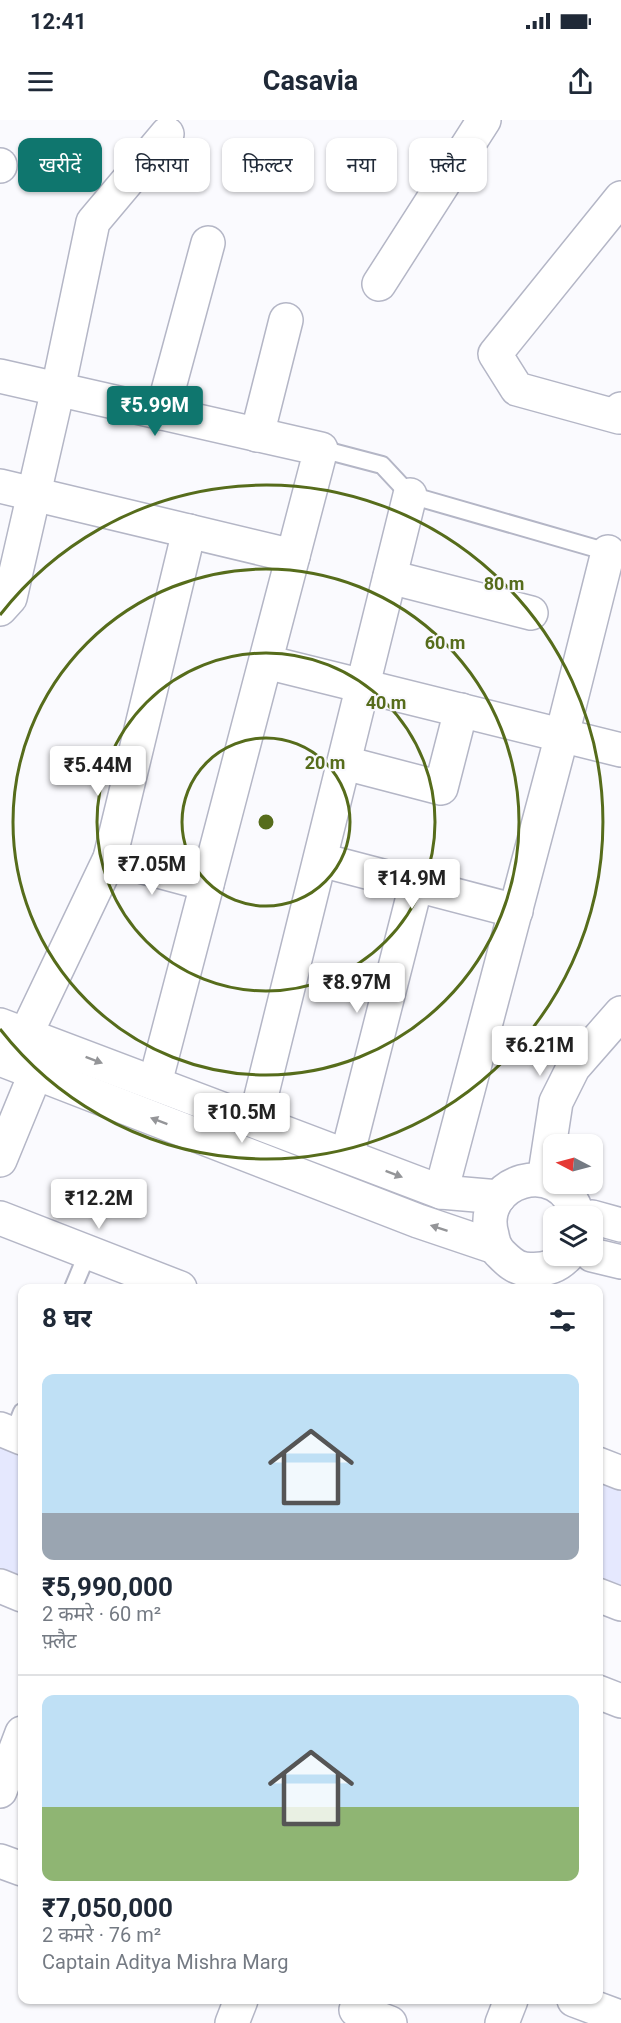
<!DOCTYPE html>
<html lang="hi">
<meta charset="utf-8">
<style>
:root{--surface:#fff;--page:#f6f6f7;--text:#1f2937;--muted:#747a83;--line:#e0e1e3;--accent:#0f766e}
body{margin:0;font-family:Roboto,"Noto Sans Devanagari",sans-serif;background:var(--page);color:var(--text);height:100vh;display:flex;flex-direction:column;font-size:22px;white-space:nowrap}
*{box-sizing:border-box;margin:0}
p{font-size:20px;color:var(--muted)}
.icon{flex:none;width:33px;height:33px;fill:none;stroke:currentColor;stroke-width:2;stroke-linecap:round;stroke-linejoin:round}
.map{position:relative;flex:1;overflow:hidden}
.side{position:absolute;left:18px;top:1164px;width:585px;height:720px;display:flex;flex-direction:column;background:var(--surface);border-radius:12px;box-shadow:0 2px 4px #0004}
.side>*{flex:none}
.hud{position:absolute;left:18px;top:18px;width:585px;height:54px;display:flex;gap:12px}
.needle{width:39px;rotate:276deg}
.tools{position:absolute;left:543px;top:1014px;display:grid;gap:12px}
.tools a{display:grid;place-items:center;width:60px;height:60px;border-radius:12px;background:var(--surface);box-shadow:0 2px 4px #0004;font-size:30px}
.price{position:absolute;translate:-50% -51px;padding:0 14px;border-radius:6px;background:#fff;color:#222;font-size:20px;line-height:39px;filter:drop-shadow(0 2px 3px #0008)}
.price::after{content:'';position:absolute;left:50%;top:36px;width:18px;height:14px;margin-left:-9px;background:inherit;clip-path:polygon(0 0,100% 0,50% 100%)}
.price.selected{background:var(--accent);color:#fff}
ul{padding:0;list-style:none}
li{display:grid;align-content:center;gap:12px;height:318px;padding:0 24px}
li+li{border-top:2px solid var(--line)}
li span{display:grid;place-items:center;height:186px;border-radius:12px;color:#555}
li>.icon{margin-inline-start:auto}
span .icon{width:108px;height:108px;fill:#fffc;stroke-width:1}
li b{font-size:26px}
h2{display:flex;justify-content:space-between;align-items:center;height:72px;padding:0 24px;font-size:26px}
.chip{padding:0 21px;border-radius:12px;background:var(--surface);box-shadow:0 2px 4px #0004;font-size:21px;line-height:54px}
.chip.selected{background:var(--accent);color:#fff}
.status{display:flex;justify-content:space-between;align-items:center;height:42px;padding:0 30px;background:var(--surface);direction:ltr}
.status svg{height:16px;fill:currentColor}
header{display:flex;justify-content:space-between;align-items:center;height:78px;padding:0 24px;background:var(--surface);font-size:27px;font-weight:700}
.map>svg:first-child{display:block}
</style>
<div class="status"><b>12:41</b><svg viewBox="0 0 49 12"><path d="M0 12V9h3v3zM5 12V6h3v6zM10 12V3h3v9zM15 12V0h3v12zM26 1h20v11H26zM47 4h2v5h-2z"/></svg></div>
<header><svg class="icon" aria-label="menu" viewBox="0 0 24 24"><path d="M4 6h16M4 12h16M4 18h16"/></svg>Casavia<svg class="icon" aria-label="share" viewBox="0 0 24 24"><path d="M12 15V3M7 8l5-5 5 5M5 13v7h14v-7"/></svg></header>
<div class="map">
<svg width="621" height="1903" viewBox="0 0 621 1903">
<rect width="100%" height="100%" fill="#fafafe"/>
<!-- green -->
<g fill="#e5e8fe">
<path d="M 0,1326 L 22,1335 L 22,1461 L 0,1453 Z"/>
<path d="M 598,1355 L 621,1364 L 621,1474 L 599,1465 Z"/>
</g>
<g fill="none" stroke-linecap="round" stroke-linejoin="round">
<!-- lane casing -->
<g stroke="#b4b6c6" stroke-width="20">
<g id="lane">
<path d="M 321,329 L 382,345 L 410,375 L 608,432"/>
<path d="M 73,1168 L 88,1132"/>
<path d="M 13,1314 L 22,1292"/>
</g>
</g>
<!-- street casing -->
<g stroke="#b4b6c6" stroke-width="36">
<g id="street">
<path d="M 0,46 L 0,45"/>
<path d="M 621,78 L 495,234 L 517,269 L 619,297 L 621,289"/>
<path d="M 379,164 L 484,0"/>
<path d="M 0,256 L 321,329 L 155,963"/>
<path d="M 162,293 L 208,123"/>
<path d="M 257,315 L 286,200"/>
<path d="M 0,366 L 293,436"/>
<path d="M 390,457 L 531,493"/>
<path d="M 0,489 L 10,478 L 58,269 L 93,102 L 167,14"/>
<path d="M 266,542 L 621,630"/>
<path d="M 345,643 L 441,668 L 461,590"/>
<path d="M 110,738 L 207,764"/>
<path d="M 321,740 L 516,791"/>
<path d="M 14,939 L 110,738 L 189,411"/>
<path d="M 255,1001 L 410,375"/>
<path d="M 347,1036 L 416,765"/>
<path d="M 0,1040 L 46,928"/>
<path d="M 544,1060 L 556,982 L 573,948 L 621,893"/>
<path d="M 441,1072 L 562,615 L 608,432"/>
<path d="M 0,1098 L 180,1168"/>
<path d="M 0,1309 L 22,1318"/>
<path d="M 598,1344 L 621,1353"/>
<path d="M 0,1466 L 22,1475"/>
<path d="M 598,1475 L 621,1484"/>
<path d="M 598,1572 L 621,1581"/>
<path d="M 0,1671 L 22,1613"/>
<path d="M 0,1741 L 22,1749"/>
<path d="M 574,1880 L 617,1896"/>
<path d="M 356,1890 L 390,1903"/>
<path d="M 232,1903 L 241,1880"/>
<path d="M 502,1903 L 511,1880"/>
</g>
</g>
<!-- secondary casing -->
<g stroke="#b4b6c6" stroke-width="36">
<g id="secondary">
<path d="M 0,905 L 441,1072 L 499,1077"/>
<path d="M 0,939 L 418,1101 L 495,1127"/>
<path d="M 592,1097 L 621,1105"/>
<path d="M 592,1135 L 621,1142"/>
<path d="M 567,1136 C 556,1148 541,1151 525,1149 C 514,1148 507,1140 499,1132 C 495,1127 493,1122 492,1115 C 476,1062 560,1032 578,1096"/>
</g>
</g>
<!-- lane -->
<use href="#lane" stroke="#fff" stroke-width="16"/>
<!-- street -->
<use href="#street" stroke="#fff" stroke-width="33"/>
<!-- secondary -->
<use href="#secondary" stroke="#fff" stroke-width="33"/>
</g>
<!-- one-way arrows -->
<defs><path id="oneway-solid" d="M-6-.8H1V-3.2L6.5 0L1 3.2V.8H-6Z" transform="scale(1.5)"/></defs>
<g fill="#949598">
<use href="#oneway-solid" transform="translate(94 940) rotate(21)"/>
<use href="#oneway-solid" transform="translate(159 1001) rotate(-159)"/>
<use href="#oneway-solid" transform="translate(394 1054) rotate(21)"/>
<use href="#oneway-solid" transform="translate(439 1108) rotate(-162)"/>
</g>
<!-- distance rings -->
<g fill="none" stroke="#566c1b" stroke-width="3">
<circle cx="266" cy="702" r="84"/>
<circle cx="266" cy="702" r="169"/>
<circle cx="266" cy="702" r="253"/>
<path d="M0 495A337 337 0 1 1 0 909"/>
</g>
<circle cx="266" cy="702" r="9" fill="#566c1b" stroke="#fafafe" stroke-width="3"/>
<g font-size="18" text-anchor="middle" font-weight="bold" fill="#566c1b" stroke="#fafafe" stroke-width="4.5" stroke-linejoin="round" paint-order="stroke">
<text x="504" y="470">80 m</text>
<text x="445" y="529">60 m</text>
<text x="386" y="589">40 m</text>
<text x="325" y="649">20 m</text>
</g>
</svg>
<div class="tools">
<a><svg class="needle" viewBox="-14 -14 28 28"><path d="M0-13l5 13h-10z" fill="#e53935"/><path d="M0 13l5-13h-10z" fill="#747a83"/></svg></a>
<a><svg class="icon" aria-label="layers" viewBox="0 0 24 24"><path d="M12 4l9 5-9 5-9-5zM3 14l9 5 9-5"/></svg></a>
</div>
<b class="price selected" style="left:155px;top:317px">₹5.99M</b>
<b class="price" style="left:98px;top:677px">₹5.44M</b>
<b class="price" style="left:152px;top:776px">₹7.05M</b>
<b class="price" style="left:412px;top:790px">₹14.9M</b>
<b class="price" style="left:357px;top:894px">₹8.97M</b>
<b class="price" style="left:540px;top:957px">₹6.21M</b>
<b class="price" style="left:242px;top:1024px">₹10.5M</b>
<b class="price" style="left:99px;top:1110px">₹12.2M</b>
<div class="hud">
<a class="chip selected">खरीदें</a>
<a class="chip">किराया</a>
<a class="chip">फ़िल्टर</a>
<a class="chip">नया</a>
<a class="chip">फ़्लैट</a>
</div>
<section class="side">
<h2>8 घर<svg class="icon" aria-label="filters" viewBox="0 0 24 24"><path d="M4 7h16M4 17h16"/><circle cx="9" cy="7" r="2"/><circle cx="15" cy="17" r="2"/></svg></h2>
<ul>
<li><span style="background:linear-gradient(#bfe0f5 75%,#9aa5b1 0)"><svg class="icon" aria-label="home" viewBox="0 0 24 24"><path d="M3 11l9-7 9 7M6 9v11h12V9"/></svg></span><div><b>₹5,990,000</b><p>2 कमरे · 60 m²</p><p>फ़्लैट</p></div></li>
<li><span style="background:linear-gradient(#bfe0f5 60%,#8fb573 0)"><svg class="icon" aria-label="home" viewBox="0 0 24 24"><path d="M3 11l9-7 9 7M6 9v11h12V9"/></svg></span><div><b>₹7,050,000</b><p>2 कमरे · 76 m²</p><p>Captain Aditya Mishra Marg</p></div></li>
</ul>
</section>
</div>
